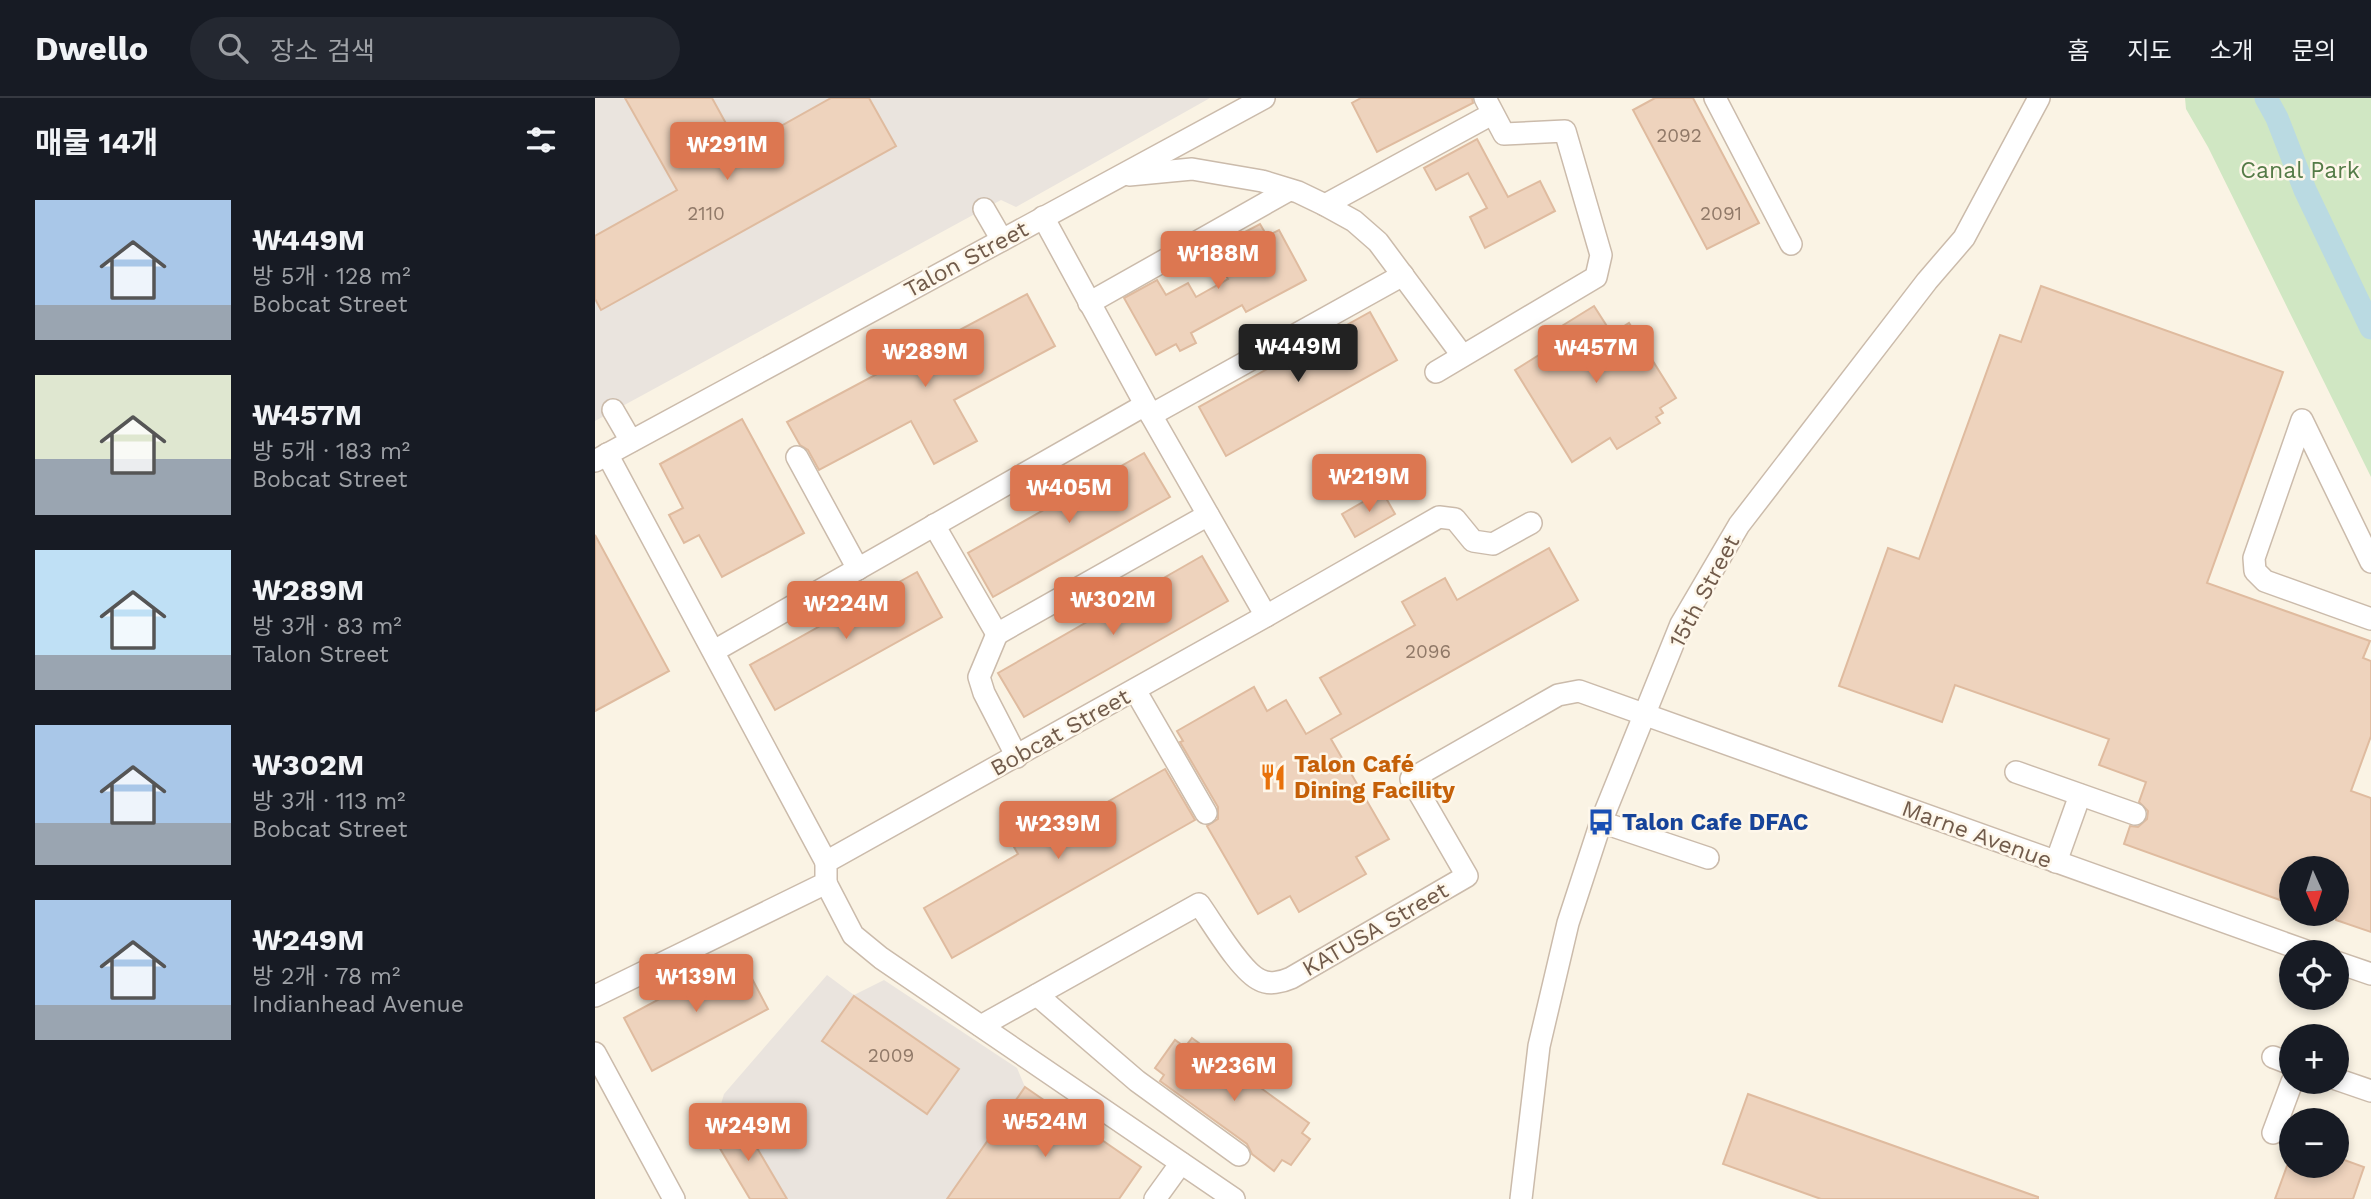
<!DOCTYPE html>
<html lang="ko">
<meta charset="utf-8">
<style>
:root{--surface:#171b24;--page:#242831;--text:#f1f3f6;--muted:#9ea1a6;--line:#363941;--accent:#dc7751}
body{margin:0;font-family:"Work Sans","Noto Sans KR",sans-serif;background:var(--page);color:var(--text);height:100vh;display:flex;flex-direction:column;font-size:26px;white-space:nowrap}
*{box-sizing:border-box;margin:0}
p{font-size:23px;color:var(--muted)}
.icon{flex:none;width:38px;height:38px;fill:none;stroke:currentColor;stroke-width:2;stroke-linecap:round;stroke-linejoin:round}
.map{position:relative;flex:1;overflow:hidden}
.drawer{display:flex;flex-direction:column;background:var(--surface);width:595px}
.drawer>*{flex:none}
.needle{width:46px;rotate:177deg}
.buttons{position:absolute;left:1684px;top:758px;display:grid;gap:14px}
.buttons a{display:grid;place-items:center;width:70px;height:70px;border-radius:50%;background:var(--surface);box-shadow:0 4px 10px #0003;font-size:35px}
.price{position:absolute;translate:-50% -60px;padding:0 16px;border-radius:7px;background:var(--accent);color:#fff;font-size:23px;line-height:46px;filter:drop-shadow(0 2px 4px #0008)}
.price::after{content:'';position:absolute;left:50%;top:42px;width:21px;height:16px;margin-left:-10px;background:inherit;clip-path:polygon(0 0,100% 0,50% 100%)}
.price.current{background:#222;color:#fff}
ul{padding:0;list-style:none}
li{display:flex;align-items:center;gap:21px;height:175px;padding:0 35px}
li span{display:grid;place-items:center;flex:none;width:196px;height:140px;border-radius:0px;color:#555}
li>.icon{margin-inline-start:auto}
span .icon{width:84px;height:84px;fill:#fffc;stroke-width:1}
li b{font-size:30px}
h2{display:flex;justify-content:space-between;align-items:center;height:84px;padding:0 35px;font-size:30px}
header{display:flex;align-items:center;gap:42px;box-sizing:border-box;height:98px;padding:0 35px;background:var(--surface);border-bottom:2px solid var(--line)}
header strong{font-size:33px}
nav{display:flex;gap:38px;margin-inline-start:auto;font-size:24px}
.search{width:490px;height:63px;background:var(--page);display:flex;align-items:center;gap:18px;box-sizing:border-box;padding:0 24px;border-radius:38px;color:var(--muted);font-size:26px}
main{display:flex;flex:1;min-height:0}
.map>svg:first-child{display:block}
</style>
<header>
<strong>Dwello</strong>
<div class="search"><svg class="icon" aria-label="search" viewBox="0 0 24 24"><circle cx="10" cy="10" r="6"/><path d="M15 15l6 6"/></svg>장소 검색</div>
<nav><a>홈</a><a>지도</a><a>소개</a><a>문의</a></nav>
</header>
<main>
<section class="drawer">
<h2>매물 14개<svg class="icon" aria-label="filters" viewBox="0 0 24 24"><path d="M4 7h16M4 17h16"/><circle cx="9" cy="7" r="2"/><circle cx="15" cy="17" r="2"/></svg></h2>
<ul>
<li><span style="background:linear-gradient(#a9c7e8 75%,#9aa5b1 0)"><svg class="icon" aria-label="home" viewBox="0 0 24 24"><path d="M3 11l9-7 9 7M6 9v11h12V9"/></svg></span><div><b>₩449M</b><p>방 5개 · 128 m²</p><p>Bobcat Street</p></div></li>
<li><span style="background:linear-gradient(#dfe7d0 60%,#9aa5b1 0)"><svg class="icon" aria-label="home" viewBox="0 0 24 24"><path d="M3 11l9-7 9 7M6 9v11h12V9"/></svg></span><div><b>₩457M</b><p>방 5개 · 183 m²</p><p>Bobcat Street</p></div></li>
<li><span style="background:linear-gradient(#bfe0f5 75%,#9aa5b1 0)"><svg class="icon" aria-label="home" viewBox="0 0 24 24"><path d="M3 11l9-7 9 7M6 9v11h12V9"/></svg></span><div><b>₩289M</b><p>방 3개 · 83 m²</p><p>Talon Street</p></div></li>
<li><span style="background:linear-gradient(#a9c7e8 70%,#9aa5b1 0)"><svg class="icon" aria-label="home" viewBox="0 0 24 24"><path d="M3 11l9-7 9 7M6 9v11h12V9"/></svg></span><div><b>₩302M</b><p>방 3개 · 113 m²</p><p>Bobcat Street</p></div></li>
<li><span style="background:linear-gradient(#a9c7e8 75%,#9aa5b1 0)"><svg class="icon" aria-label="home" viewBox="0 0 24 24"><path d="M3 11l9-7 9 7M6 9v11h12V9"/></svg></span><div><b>₩249M</b><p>방 2개 · 78 m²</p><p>Indianhead Avenue</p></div></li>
</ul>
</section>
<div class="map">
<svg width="1776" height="1101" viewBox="0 0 1776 1101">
<rect width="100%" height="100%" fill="#faf3e4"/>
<!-- industrial -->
<g fill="#eae4de">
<path d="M 0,0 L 615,0 L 421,109 L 406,102 L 389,111 L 0,323 Z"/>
<path d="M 232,877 L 259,897 L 289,882 L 422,970 L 430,989 L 546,1069 L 524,1101 L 155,1101 L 117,1037 L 129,996 Z"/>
</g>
<!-- green -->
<path fill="#d0e7c3" d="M 1590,0 L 1776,0 L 1776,379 L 1613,49 L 1591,11 Z"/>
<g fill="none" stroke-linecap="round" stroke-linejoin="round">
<!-- canal -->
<path stroke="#badae2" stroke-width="23" d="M 1671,0 L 1682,20 L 1710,92 L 1776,230"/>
</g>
<!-- building -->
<g fill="#eed3bd" stroke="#dfbb9f" stroke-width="2">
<path d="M 30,0 L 117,0 L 145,51 L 236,0 L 274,0 L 301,48 L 6,212 L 0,201 L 0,138 L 82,92 Z"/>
<path d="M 766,0 L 877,0 L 878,5 L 782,54 L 757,5 Z"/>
<path d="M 1060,0 L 1098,0 L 1164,125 L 1112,151 L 1038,12 Z"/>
<path d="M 882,41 L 913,99 L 945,83 L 960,113 L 890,150 L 875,119 L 892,110 L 873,75 L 841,92 L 829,70 Z"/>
<path d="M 665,126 L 672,138 L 684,132 L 711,182 L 651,214 L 647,207 L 596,235 L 601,245 L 585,253 L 581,246 L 561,257 L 529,200 L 562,182 L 571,197 L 593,185 L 601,199 L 633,181 L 623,163 L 635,156 L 629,145 Z"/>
<path d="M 1446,188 L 1688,274 L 1612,485 L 1775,543 L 1768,560 L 1776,563 L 1776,638 L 1756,693 L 1776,700 L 1776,834 L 1741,822 L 1741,770 L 1696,770 L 1696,806 L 1529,746 L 1535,728 L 1543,729 L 1552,721 L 1553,713 L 1544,704 L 1551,684 L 1504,667 L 1514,641 L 1360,587 L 1347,624 L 1244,588 L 1293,450 L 1324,461 L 1405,237 L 1426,244 Z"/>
<path d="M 432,196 L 460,248 L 359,302 L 382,343 L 339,366 L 316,323 L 224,372 L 213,352 L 205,347 L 192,324 Z"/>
<path d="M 999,208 L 1017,236 L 1034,225 L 1081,300 L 1065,310 L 1068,315 L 1061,319 L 1065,325 L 1022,351 L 1015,340 L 977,364 L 920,272 L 955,250 L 949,239 Z"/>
<path d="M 775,214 L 802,262 L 631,358 L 604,309 Z"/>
<path d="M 147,321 L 209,435 L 127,479 L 104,437 L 89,445 L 74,417 L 88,410 L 65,366 Z"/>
<path d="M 549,355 L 575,399 L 398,499 L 373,455 Z"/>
<path d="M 787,393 L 800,416 L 760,439 L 747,416 Z"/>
<path d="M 0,437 L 74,573 L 0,613 Z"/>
<path d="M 954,450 L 983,502 L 736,641 L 794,741 L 761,759 L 771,776 L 704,814 L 695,798 L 663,816 L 612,728 L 623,721 L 623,709 L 585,644 L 588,643 L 582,633 L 659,589 L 672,613 L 691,602 L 711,636 L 746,616 L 725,580 L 820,527 L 807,504 L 850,480 L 862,502 Z"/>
<path d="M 607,458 L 633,503 L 429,619 L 403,575 Z"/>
<path d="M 322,474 L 347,519 L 180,612 L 155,567 Z"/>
<path d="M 570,671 L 600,722 L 357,860 L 329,810 L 423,756 L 411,735 L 453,711 L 465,731 Z"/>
<path d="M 145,858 L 173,911 L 57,973 L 29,920 Z"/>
<path d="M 259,898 L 364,971 L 332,1016 L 227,943 Z"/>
<path d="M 597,940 L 714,1025 L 707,1035 L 715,1041 L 696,1067 L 687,1062 L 679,1073 L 657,1056 L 652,1046 L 565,983 L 569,977 L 560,970 L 580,942 L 590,949 Z"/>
<path d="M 430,989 L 546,1069 L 524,1101 L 352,1101 Z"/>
<path d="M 1153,996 L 1443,1099 L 1443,1101 L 1226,1101 L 1128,1066 Z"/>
<path d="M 145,1021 L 192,1101 L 155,1101 L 117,1037 Z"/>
<path d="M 1741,1059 L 1769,1069 L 1758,1101 L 1680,1101 L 1692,1068 L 1741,1068 Z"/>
</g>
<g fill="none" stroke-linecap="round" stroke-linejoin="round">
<!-- minor casing -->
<g stroke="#cbbbab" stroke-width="24">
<g id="minor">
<path d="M 1120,0 L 1196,146"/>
<path d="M 534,77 L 597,71 L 667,83 L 703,94 L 730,107 L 759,123 L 783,144 L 867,257"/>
<path d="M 730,107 L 897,16"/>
<path d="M 389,111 L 407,142"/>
<path d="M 448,119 L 556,317 L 671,518"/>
<path d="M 494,205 L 694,92"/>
<path d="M 841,274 L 1001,179 L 1006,157 L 970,33 L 909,36 L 890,0"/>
<path d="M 18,312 L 36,343"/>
<path d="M 556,317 L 808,177"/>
<path d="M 12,356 L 231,764"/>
<path d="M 202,359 L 263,471"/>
<path d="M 0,363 L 669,0"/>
<path d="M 339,427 L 402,536 L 613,417"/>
<path d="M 1776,464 L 1707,322 L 1659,460 L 1660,473 L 1670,483 L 1776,521"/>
<path d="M 402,536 L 384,579 L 389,595 L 422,659"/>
<path d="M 119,553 L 550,307"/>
<path d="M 540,592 L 611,715"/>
<path d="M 1421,674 L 1540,716"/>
<path d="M 1006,724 L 1113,760"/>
<path d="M 1461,764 L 1485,697"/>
<path d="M 231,785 L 258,837 L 286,860 L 639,1101"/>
<path d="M 1741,864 L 1776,876"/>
<path d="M 442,897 L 542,983 L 644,1057"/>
<path d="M 0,898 L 231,785 L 231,764 L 671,518 L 844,419 L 860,421 L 878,443 L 898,446 L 936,425"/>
<path d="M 386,928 L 604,806 C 617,824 646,874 665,882 C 674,887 687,884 696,880 L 872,778 L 816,681 L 963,597 L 984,593 L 1714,854"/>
<path d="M 0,955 L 79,1101"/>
<path d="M 1678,959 L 1696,966"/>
<path d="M 1741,981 L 1776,993"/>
<path d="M 1678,1035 L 1697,984"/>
<path d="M 560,1101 L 586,1065"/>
<path d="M 926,1101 L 944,948 L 973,825 L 1006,724 L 1086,526 L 1144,427 L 1332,183 L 1369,140 L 1444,0"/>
</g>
</g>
<!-- minor -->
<use href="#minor" stroke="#fff" stroke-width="21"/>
</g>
<!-- icons -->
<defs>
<g id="restaurant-bare" transform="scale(2.1)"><path d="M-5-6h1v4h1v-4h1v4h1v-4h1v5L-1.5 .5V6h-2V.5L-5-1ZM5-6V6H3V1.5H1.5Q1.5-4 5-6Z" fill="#e8710a" stroke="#fef7ea" stroke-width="2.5" paint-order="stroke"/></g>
<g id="bus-bare" transform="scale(2.1)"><path d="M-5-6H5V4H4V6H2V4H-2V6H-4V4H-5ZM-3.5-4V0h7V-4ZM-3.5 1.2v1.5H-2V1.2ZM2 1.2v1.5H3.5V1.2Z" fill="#1a4fb4" stroke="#fef7ea" stroke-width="2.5" paint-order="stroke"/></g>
</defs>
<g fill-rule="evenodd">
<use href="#restaurant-bare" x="678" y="679"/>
<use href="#bus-bare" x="1006" y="724"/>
</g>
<g text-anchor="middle" stroke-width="5" stroke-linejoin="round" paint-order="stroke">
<!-- number labels -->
<g font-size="19" fill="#907968">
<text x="1084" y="44">2092</text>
<text x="111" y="122">2110</text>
<text x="1126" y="122">2091</text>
<text x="833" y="560">2096</text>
<text x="296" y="964">2009</text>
</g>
<!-- park labels -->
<g font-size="23" fill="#547b47" stroke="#fef7ea">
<text x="1705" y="80">Canal Park</text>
</g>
<!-- street labels -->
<g font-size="23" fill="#715b4b" stroke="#fef7ea">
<text transform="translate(371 161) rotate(-28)" y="8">Talon Street</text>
<text transform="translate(1109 493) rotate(-62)" y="8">15th Street</text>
<text transform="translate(465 634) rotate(-29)" y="8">Bobcat Street</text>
<text transform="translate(1382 736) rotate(20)" y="8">Marne Avenue</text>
<text transform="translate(780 831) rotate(-30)" y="8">KATUSA Street</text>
</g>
<!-- food labels -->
<g font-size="23" font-weight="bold" fill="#c56008" stroke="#fef7ea" text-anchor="start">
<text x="699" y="674">Talon Café<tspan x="699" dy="26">Dining Facility</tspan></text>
</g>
<!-- transit labels -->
<g font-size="23" font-weight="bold" fill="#164399" stroke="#fef7ea" text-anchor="start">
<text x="1027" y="732">Talon Cafe DFAC</text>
</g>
</g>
</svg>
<div class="buttons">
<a><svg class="needle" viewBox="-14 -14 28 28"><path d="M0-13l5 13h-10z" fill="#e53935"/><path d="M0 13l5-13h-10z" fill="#9ea1a6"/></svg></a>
<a><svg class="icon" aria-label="locate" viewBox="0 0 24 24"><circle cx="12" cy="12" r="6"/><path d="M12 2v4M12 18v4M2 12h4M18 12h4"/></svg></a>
<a>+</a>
<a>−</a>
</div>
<b class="price" style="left:132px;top:84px">₩291M</b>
<b class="price" style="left:623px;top:193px">₩188M</b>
<b class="price current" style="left:703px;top:286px">₩449M</b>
<b class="price" style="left:1001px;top:287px">₩457M</b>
<b class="price" style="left:330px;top:291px">₩289M</b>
<b class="price" style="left:774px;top:416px">₩219M</b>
<b class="price" style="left:474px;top:427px">₩405M</b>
<b class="price" style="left:518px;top:539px">₩302M</b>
<b class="price" style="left:251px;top:543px">₩224M</b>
<b class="price" style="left:463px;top:763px">₩239M</b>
<b class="price" style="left:101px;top:916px">₩139M</b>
<b class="price" style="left:639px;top:1005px">₩236M</b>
<b class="price" style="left:450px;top:1061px">₩524M</b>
<b class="price" style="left:153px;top:1065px">₩249M</b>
</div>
</main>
